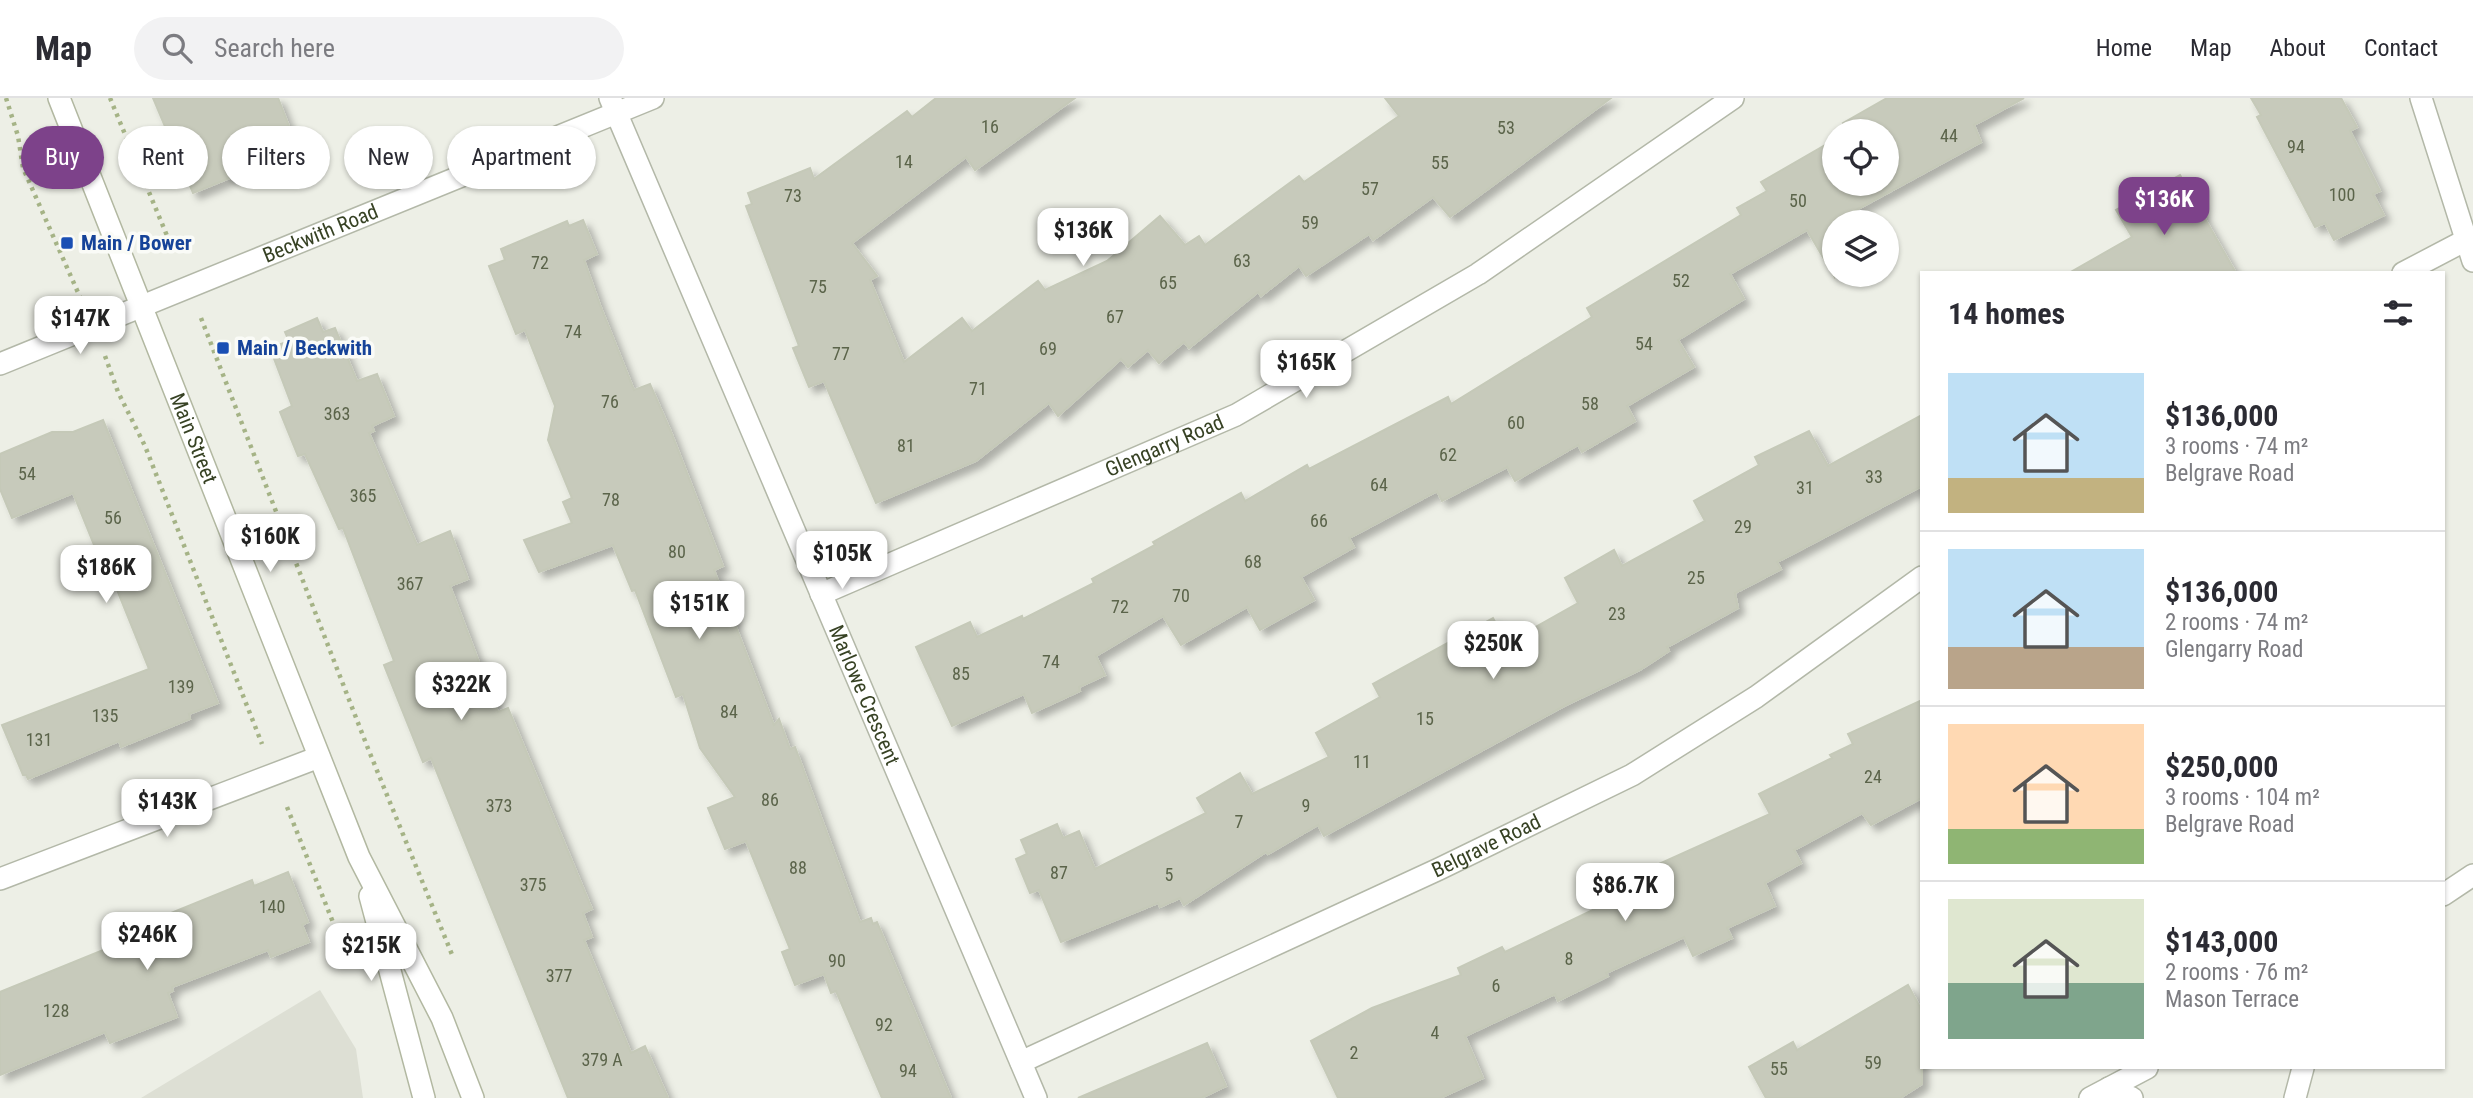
<!DOCTYPE html>
<meta charset="utf-8">
<style>
:root{--surface:#fff;--page:#f2f2f3;--text:#2b2b33;--muted:#7c7c81;--line:#e1e1e2;--accent:#7d428a}
body{margin:0;font-family:"Roboto Condensed",sans-serif;background:var(--page);color:var(--text);height:100vh;display:flex;flex-direction:column;font-size:26px;white-space:nowrap}
*{box-sizing:border-box;margin:0}
p{font-size:23px;color:var(--muted)}
.icon{flex:none;width:38px;height:38px;fill:none;stroke:currentColor;stroke-width:2;stroke-linecap:round;stroke-linejoin:round}
.map{position:relative;flex:1;overflow:hidden}
.details{position:absolute;left:1920px;top:173px;width:525px;height:798px;display:flex;flex-direction:column;background:var(--surface);border-radius:0px;box-shadow:0 2px 5px #0004}
.details>*{flex:none}
.hud{position:absolute;left:21px;top:28px;width:665px;height:63px;display:flex;gap:14px}
.fabs{position:absolute;left:1822px;top:21px;display:grid;gap:14px}
.fabs a{display:grid;place-items:center;width:77px;height:77px;border-radius:50%;background:var(--surface);box-shadow:0 2px 5px #0004;font-size:35px}
.price{position:absolute;translate:-50% -60px;padding:0 16px;border-radius:14px;background:#fff;color:#222;font-size:23px;line-height:46px;filter:drop-shadow(0 2px 4px #0008)}
.price::after{content:'';position:absolute;left:50%;top:42px;width:21px;height:16px;margin-left:-10px;background:inherit;clip-path:polygon(0 0,100% 0,50% 100%)}
.price.selected{background:var(--accent);color:#fff}
ul{padding:0;list-style:none}
li{display:flex;align-items:center;gap:21px;height:175px;padding:0 28px}
li+li{border-top:2px solid var(--line)}
li span{display:grid;place-items:center;flex:none;width:196px;height:140px;border-radius:0px;color:#555}
li>.icon{margin-inline-start:auto}
span .icon{width:84px;height:84px;fill:#fffc;stroke-width:1}
li b{font-size:30px}
h2{display:flex;justify-content:space-between;align-items:center;height:84px;padding:0 28px;font-size:30px}
.tag{padding:0 24px;border-radius:32px;background:var(--surface);box-shadow:0 2px 5px #0004;font-size:24px;line-height:63px}
.tag.selected{background:var(--accent);color:#fff}
header{display:flex;align-items:center;gap:42px;box-sizing:border-box;height:98px;padding:0 35px;background:var(--surface);border-bottom:2px solid var(--line)}
header strong{font-size:33px}
nav{display:flex;gap:38px;margin-inline-start:auto;font-size:24px}
.search{width:490px;height:63px;background:var(--page);display:flex;align-items:center;gap:18px;box-sizing:border-box;padding:0 24px;border-radius:38px;color:var(--muted);font-size:26px}
.map>svg:first-child{display:block}
</style>
<header>
<strong>Map</strong>
<div class="search"><svg class="icon" aria-label="search" viewBox="0 0 24 24"><circle cx="10" cy="10" r="6"/><path d="M15 15l6 6"/></svg>Search here</div>
<nav><a>Home</a><a>Map</a><a>About</a><a>Contact</a></nav>
</header>
<div class="map">
<svg width="2473" height="1000" viewBox="0 0 2473 1000">
<defs>
<filter id="shadow"><feDropShadow dx="6" dy="6" stdDeviation="3.5" flood-color="#0004"/></filter>
</defs>
<rect width="100%" height="100%" fill="#edefe6"/>
<!-- built -->
<path fill="#dddfd4" d="M 320,892 L 356,951 L 363,1000 L 141,1000 Z"/>
<!-- building -->
<g fill="#c7cabb" stroke="#c5c9b8" stroke-width="2" filter="url(#shadow)">
<path d="M 153,0 L 278,0 L 292,36 L 280,41 L 286,57 L 193,95 Z"/>
<path d="M 936,0 L 1075,0 L 975,72 L 966,59 L 852,145 L 877,178 L 870,182 L 904,264 L 962,220 L 972,233 L 1038,183 L 1045,192 L 1107,163 L 1160,118 L 1185,147 L 1199,138 L 1205,147 L 1299,78 L 1304,84 L 1399,18 L 1385,0 L 1611,0 L 1450,119 L 1433,99 L 1373,142 L 1369,136 L 1306,178 L 1299,168 L 1261,198 L 1258,194 L 1189,250 L 1184,244 L 1159,265 L 1148,252 L 1128,269 L 1121,261 L 1058,318 L 1049,305 L 976,363 L 876,405 L 824,283 L 809,289 L 793,250 L 799,248 L 746,108 L 752,106 L 748,95 L 810,70 L 814,81 L 907,13 L 912,19 Z"/>
<path d="M 1887,0 L 2024,0 L 1974,27 L 1981,44 L 1834,124 L 1834,178 L 1807,132 L 1730,176 L 1744,201 L 1678,242 L 1694,269 L 1627,308 L 1635,323 L 1582,354 L 1578,347 L 1515,383 L 1507,369 L 1442,403 L 1437,393 L 1349,440 L 1354,449 L 1301,479 L 1314,502 L 1260,532 L 1247,509 L 1181,547 L 1163,518 L 1096,558 L 1105,577 L 1079,589 L 1080,593 L 1032,615 L 1024,596 L 952,628 L 916,549 L 970,524 L 977,539 L 1022,518 L 1023,521 L 1094,485 L 1092,481 L 1155,447 L 1153,444 L 1241,395 L 1245,403 L 1307,367 L 1309,371 L 1448,299 L 1451,306 L 1592,219 L 1587,210 L 1741,117 L 1737,110 L 1767,93 L 1761,84 L 1834,42 L 1834,86 L 1886,86 L 1886,33 L 1848,33 L 1843,25 Z"/>
<path d="M 2251,0 L 2341,0 L 2357,29 L 2350,33 L 2380,93 L 2373,96 L 2384,117 L 2334,142 L 2325,125 L 2315,129 L 2257,19 L 2261,17 Z"/>
<path d="M 2180,77 L 2236,175 L 2069,175 L 2132,139 L 2116,112 Z"/>
<path d="M 583,122 L 597,156 L 584,162 L 600,207 L 634,292 L 650,286 L 671,334 L 723,468 L 714,472 L 774,627 L 779,621 L 790,651 L 795,649 L 860,824 L 871,820 L 873,826 L 877,824 L 951,1000 L 882,1000 L 836,893 L 831,895 L 824,876 L 795,887 L 782,854 L 790,851 L 746,743 L 725,751 L 708,710 L 735,699 L 700,650 L 683,596 L 676,599 L 635,492 L 632,493 L 613,447 L 539,474 L 524,442 L 572,425 L 563,404 L 572,400 L 548,342 L 555,308 L 525,232 L 516,236 L 489,168 L 505,162 L 501,151 L 567,123 L 569,128 Z"/>
<path d="M 317,220 L 323,234 L 335,230 L 357,283 L 377,276 L 394,318 L 372,328 L 374,333 L 369,335 L 417,447 L 450,433 L 468,481 L 450,488 L 498,614 L 508,610 L 592,811 L 583,815 L 592,839 L 584,842 L 631,955 L 645,948 L 668,1000 L 568,1000 L 431,660 L 423,664 L 384,567 L 394,563 L 343,430 L 339,431 L 305,356 L 298,358 L 280,314 L 292,308 L 270,250 L 289,243 L 285,234 Z"/>
<path d="M 1922,317 L 1922,388 L 1777,464 L 1781,471 L 1735,495 L 1738,510 L 1667,549 L 1669,553 L 1640,572 L 1566,607 L 1324,738 L 1318,727 L 1268,756 L 1266,754 L 1184,807 L 1180,800 L 1160,809 L 1158,805 L 1061,844 L 1039,792 L 1030,795 L 1016,761 L 1027,756 L 1021,742 L 1057,726 L 1063,740 L 1079,733 L 1095,771 L 1206,715 L 1197,700 L 1240,675 L 1252,696 L 1329,659 L 1316,635 L 1380,599 L 1373,586 L 1493,520 L 1507,545 L 1578,505 L 1565,480 L 1614,452 L 1622,468 L 1705,423 L 1694,403 L 1759,367 L 1755,359 L 1809,333 L 1828,368 Z"/>
<path d="M 103,322 L 218,605 L 189,616 L 190,621 L 121,649 L 119,643 L 28,681 L 26,677 L 23,677 L 2,627 L 149,571 L 113,482 L 109,484 L 73,395 L 12,420 L 0,391 L 0,356 L 52,334 L 73,334 Z"/>
<path d="M 1922,602 L 1922,700 L 1871,727 L 1862,715 L 1794,752 L 1801,765 L 1765,785 L 1775,808 L 1727,830 L 1732,840 L 1693,858 L 1684,839 L 1606,875 L 1608,878 L 1558,903 L 1555,896 L 1465,938 L 1483,980 L 1440,1000 L 1338,1000 L 1311,943 L 1372,910 L 1461,877 L 1458,870 L 1502,849 L 1505,854 L 1595,811 L 1591,804 L 1653,776 L 1650,770 L 1770,716 L 1759,696 L 1832,660 L 1830,657 L 1853,646 L 1848,636 Z"/>
<path d="M 288,774 L 308,824 L 302,827 L 309,844 L 271,859 L 268,852 L 172,889 L 173,893 L 168,895 L 177,919 L 110,945 L 105,934 L 0,977 L 0,894 L 160,829 L 159,820 L 252,782 L 254,788 Z"/>
<path d="M 1908,887 L 1922,913 L 1922,986 L 1900,1000 L 1766,1000 L 1749,969 L 1793,944 L 1797,952 Z"/>
<path d="M 1207,945 L 1226,988 L 1201,1000 L 1078,1000 Z"/>
</g>
<g fill="none" stroke-linecap="round" stroke-linejoin="round">
<!-- street casing -->
<g stroke="#b3b8a8" stroke-width="24">
<g id="street">
<path id="s1" d="M 610,0 L 1036,1000"/>
<path d="M 2421,0 L 2473,163"/>
<path d="M 2403,175 L 2466,142"/>
<path id="s2" d="M 0,266 L 653,0"/>
<path id="s3" d="M 821,496 L 1236,317 L 1478,176 L 1733,0"/>
<path d="M 0,781 L 319,659"/>
<path d="M 2443,797 L 2473,777"/>
<path id="s4" d="M 1021,964 L 1439,771 L 1632,677 L 1756,599 L 1922,479"/>
<path d="M 2109,990 L 2132,1000"/>
<path d="M 2090,1000 L 2147,970"/>
<path d="M 2295,1000 L 2303,970"/>
</g>
</g>
<!-- secondary casing -->
<g stroke="#b2b8a1" stroke-width="24">
<g id="secondary">
<path id="s5" d="M 59,0 L 359,759 L 442,920 L 473,1000"/>
<path d="M 370,798 L 424,1000"/>
</g>
</g>
<!-- path -->
<g stroke="#a5b386" stroke-width="4.5" stroke-dasharray="3.5 5" stroke-linecap="butt">
<path d="M 6,0 L 18,38 L 23,70 L 80,199"/>
<path d="M 110,0 L 175,157"/>
<path d="M 201,220 L 367,648 L 453,859"/>
<path d="M 105,258 L 118,294 L 145,348 L 262,646"/>
<path d="M 287,709 L 350,867"/>
</g>
<!-- street -->
<use href="#street" stroke="#fff" stroke-width="21"/>
<!-- secondary -->
<use href="#secondary" stroke="#fff" stroke-width="21"/>
</g>
<!-- markers -->
<g fill="#1a4fb4" stroke="#fafbf7" stroke-width="2.5">
<rect x="60" y="138" width="14" height="14" rx="3.5"/>
<rect x="216" y="243" width="14" height="14" rx="3.5"/>
</g>
<g text-anchor="middle" stroke-width="7" stroke-linejoin="round" paint-order="stroke">
<!-- number labels -->
<g font-size="18" fill="#5b644a">
<text x="990" y="35">16</text>
<text x="1506" y="36">53</text>
<text x="1949" y="44">44</text>
<text x="2296" y="55">94</text>
<text x="904" y="70">14</text>
<text x="1440" y="71">55</text>
<text x="1370" y="97">57</text>
<text x="2342" y="103">100</text>
<text x="793" y="104">73</text>
<text x="1798" y="109">50</text>
<text x="1310" y="131">59</text>
<text x="1242" y="169">63</text>
<text x="540" y="171">72</text>
<text x="1681" y="189">52</text>
<text x="1168" y="191">65</text>
<text x="818" y="195">75</text>
<text x="1115" y="225">67</text>
<text x="573" y="240">74</text>
<text x="1644" y="252">54</text>
<text x="1048" y="257">69</text>
<text x="841" y="262">77</text>
<text x="978" y="297">71</text>
<text x="610" y="310">76</text>
<text x="1590" y="312">58</text>
<text x="337" y="322">363</text>
<text x="1516" y="331">60</text>
<text x="906" y="354">81</text>
<text x="1448" y="363">62</text>
<text x="27" y="382">54</text>
<text x="1874" y="385">33</text>
<text x="1379" y="393">64</text>
<text x="1805" y="396">31</text>
<text x="363" y="404">365</text>
<text x="611" y="408">78</text>
<text x="113" y="426">56</text>
<text x="1319" y="429">66</text>
<text x="1743" y="435">29</text>
<text x="677" y="460">80</text>
<text x="1253" y="470">68</text>
<text x="1696" y="486">25</text>
<text x="410" y="492">367</text>
<text x="1181" y="504">70</text>
<text x="1120" y="515">72</text>
<text x="1617" y="522">23</text>
<text x="1051" y="570">74</text>
<text x="961" y="582">85</text>
<text x="181" y="595">139</text>
<text x="729" y="620">84</text>
<text x="105" y="624">135</text>
<text x="1425" y="627">15</text>
<text x="39" y="648">131</text>
<text x="1362" y="670">11</text>
<text x="1873" y="685">24</text>
<text x="770" y="708">86</text>
<text x="499" y="714">373</text>
<text x="1306" y="714">9</text>
<text x="1239" y="730">7</text>
<text x="798" y="776">88</text>
<text x="1059" y="781">87</text>
<text x="1169" y="783">5</text>
<text x="533" y="793">375</text>
<text x="272" y="815">140</text>
<text x="1569" y="867">8</text>
<text x="837" y="869">90</text>
<text x="559" y="884">377</text>
<text x="1496" y="894">6</text>
<text x="56" y="919">128</text>
<text x="884" y="933">92</text>
<text x="1435" y="941">4</text>
<text x="1354" y="961">2</text>
<text x="602" y="968">379 A</text>
<text x="1873" y="971">59</text>
<text x="1779" y="977">55</text>
<text x="908" y="979">94</text>
</g>
<!-- street labels -->
<g font-size="21" fill="#374224" stroke="#fafbf7">
<text dy="7" stroke="none"><textPath href="#s2" startOffset="346">Beckwith Road</textPath></text>
<text dy="7" stroke="none"><textPath href="#s5" startOffset="366">Main Street</textPath></text>
<text dy="7" stroke="none"><textPath href="#s3" startOffset="374">Glengarry Road</textPath></text>
<text dy="7" stroke="none"><textPath href="#s1" startOffset="649">Marlowe Crescent</textPath></text>
<text dy="7" stroke="none"><textPath href="#s4" startOffset="513">Belgrave Road</textPath></text>
</g>
<!-- transit labels -->
<g font-size="21" font-weight="bold" fill="#164399" stroke="#fafbf7" text-anchor="start">
<text x="81" y="152">Main / Bower</text>
<text x="237" y="257">Main / Beckwith</text>
</g>
</g>
</svg>
<div class="fabs">
<a><svg class="icon" aria-label="locate" viewBox="0 0 24 24"><circle cx="12" cy="12" r="6"/><path d="M12 2v4M12 18v4M2 12h4M18 12h4"/></svg></a>
<a><svg class="icon" aria-label="layers" viewBox="0 0 24 24"><path d="M12 4l9 5-9 5-9-5zM3 14l9 5 9-5"/></svg></a>
</div>
<b class="price selected" style="left:2164px;top:139px">$136K</b>
<b class="price" style="left:1083px;top:170px">$136K</b>
<b class="price" style="left:80px;top:258px">$147K</b>
<b class="price" style="left:1306px;top:302px">$165K</b>
<b class="price" style="left:270px;top:476px">$160K</b>
<b class="price" style="left:842px;top:493px">$105K</b>
<b class="price" style="left:106px;top:507px">$186K</b>
<b class="price" style="left:699px;top:543px">$151K</b>
<b class="price" style="left:1493px;top:583px">$250K</b>
<b class="price" style="left:461px;top:624px">$322K</b>
<b class="price" style="left:167px;top:741px">$143K</b>
<b class="price" style="left:1625px;top:825px">$86.7K</b>
<b class="price" style="left:147px;top:874px">$246K</b>
<b class="price" style="left:371px;top:885px">$215K</b>
<div class="hud">
<a class="tag selected">Buy</a>
<a class="tag">Rent</a>
<a class="tag">Filters</a>
<a class="tag">New</a>
<a class="tag">Apartment</a>
</div>
<section class="details">
<h2>14 homes<svg class="icon" aria-label="filters" viewBox="0 0 24 24"><path d="M4 7h16M4 17h16"/><circle cx="9" cy="7" r="2"/><circle cx="15" cy="17" r="2"/></svg></h2>
<ul>
<li><span style="background:linear-gradient(#bfe0f5 75%,#c2b280 0)"><svg class="icon" aria-label="home" viewBox="0 0 24 24"><path d="M3 11l9-7 9 7M6 9v11h12V9"/></svg></span><div><b>$136,000</b><p>3 rooms · 74 m²</p><p>Belgrave Road</p></div></li>
<li><span style="background:linear-gradient(#bfe0f5 70%,#b9a48a 0)"><svg class="icon" aria-label="home" viewBox="0 0 24 24"><path d="M3 11l9-7 9 7M6 9v11h12V9"/></svg></span><div><b>$136,000</b><p>2 rooms · 74 m²</p><p>Glengarry Road</p></div></li>
<li><span style="background:linear-gradient(#ffd9b3 75%,#8fb573 0)"><svg class="icon" aria-label="home" viewBox="0 0 24 24"><path d="M3 11l9-7 9 7M6 9v11h12V9"/></svg></span><div><b>$250,000</b><p>3 rooms · 104 m²</p><p>Belgrave Road</p></div></li>
<li><span style="background:linear-gradient(#dfe7d0 60%,#7fa58c 0)"><svg class="icon" aria-label="home" viewBox="0 0 24 24"><path d="M3 11l9-7 9 7M6 9v11h12V9"/></svg></span><div><b>$143,000</b><p>2 rooms · 76 m²</p><p>Mason Terrace</p></div></li>
</ul>
</section>
</div>
